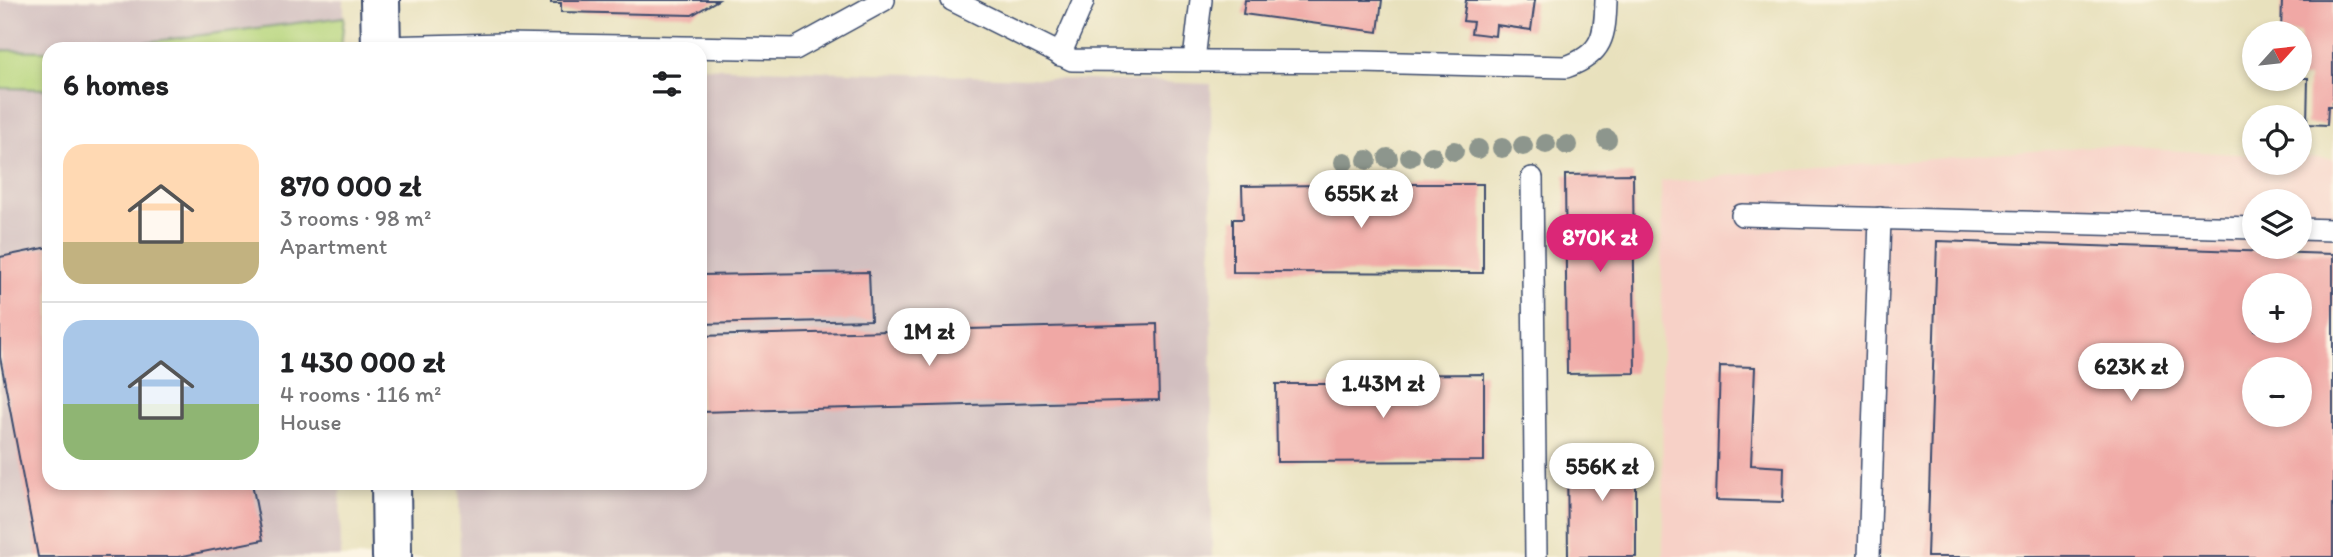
<!DOCTYPE html>
<meta charset="utf-8">
<style>
:root{--surface:#fff;--page:#f6f6f6;--text:#202124;--muted:#757577;--line:#e0e0e0;--accent:#db2777}
body{margin:0;font-family:Itim,sans-serif;background:var(--page);color:var(--text);height:100vh;display:flex;flex-direction:column;font-size:26px;white-space:nowrap}
*{box-sizing:border-box;margin:0}
p{font-size:23px;color:var(--muted)}
.icon{flex:none;width:38px;height:38px;fill:none;stroke:currentColor;stroke-width:2;stroke-linecap:round;stroke-linejoin:round}
.map{position:relative;flex:1;overflow:hidden}
.panel{position:absolute;left:42px;top:42px;width:665px;height:448px;display:flex;flex-direction:column;background:var(--surface);border-radius:21px;box-shadow:0 4px 10px #0003}
.panel>*{flex:none}
.needle{width:46px;rotate:63deg}
.tools{position:absolute;left:2242px;top:21px;display:grid;gap:14px}
.tools a{display:grid;place-items:center;width:70px;height:70px;border-radius:50%;background:var(--surface);box-shadow:0 4px 10px #0003;font-size:35px}
.price{position:absolute;translate:-50% -60px;padding:0 16px;border-radius:24px;background:#fff;color:#222;font-size:23px;line-height:46px;filter:drop-shadow(0 2px 4px #0008)}
.price::after{content:'';position:absolute;left:50%;top:42px;width:21px;height:16px;margin-left:-10px;background:inherit;clip-path:polygon(0 0,100% 0,50% 100%)}
.price.current{background:var(--accent);color:#fff}
ul{padding:0;list-style:none}
li{display:flex;align-items:center;gap:21px;height:175px;padding:0 21px}
li+li{border-top:2px solid var(--line)}
li span{display:grid;place-items:center;flex:none;width:196px;height:140px;border-radius:21px;color:#555}
li>.icon{margin-inline-start:auto}
span .icon{width:84px;height:84px;fill:#fffc;stroke-width:1}
li b{font-size:30px}
h2{display:flex;justify-content:space-between;align-items:center;height:84px;padding:0 21px;font-size:30px}
.map>svg:first-child{display:block}
</style>
<div class="map">
<svg width="2333" height="557" viewBox="0 0 2333 557">
<rect width="100%" height="100%" fill="#fcf5e5"/>
<filter id="ink" filterUnits="userSpaceOnUse"><feTurbulence type="fractalNoise" baseFrequency=".0143" numOctaves="2"/><feDisplacementMap in="SourceGraphic" scale="14" xChannelSelector="R" yChannelSelector="G"/><feConvolveMatrix kernelMatrix="1 2 1 2 8 2 1 2 1" color-interpolation-filters="sRGB"/></filter>
<filter id="wash" filterUnits="userSpaceOnUse"><feTurbulence type="fractalNoise" baseFrequency=".00686" numOctaves="4" result="noise"/><feDisplacementMap in="SourceGraphic" scale="28" xChannelSelector="R" yChannelSelector="G"/><feGaussianBlur stdDeviation="1.57" result="paint"/><feColorMatrix in="noise" values="0 0 0 0 0 0 0 0 0 0 0 0 0 0 0 0 0 1.4 0 .05"/><feComposite in="paint" operator="in"/></filter>
<g filter="url(#wash)">
<rect width="100%" height="100%" fill="#e8e1bd"/>
<!-- built -->
<path fill="#f7d1c7" fill-rule="evenodd" d="M 2092,146 L 2254,155 L 2254,163 L 2300,163 L 2300,157 L 2333,159 L 2333,557 L 1663,557 L 1661,181 ZM 2254,201 L 2300,201 L 2300,247 L 2254,247 ZM 2254,285 L 2300,285 L 2300,331 L 2254,331 ZM 2254,369 L 2300,369 L 2300,415 L 2254,415 Z"/>
<!-- industrial -->
<g fill="#d2bfc0">
<path d="M 0,0 L 344,0 L 344,17 L 92,49 L 0,50 Z"/>
<path d="M 700,67 L 1211,84 L 1212,557 L 460,557 L 459,483 L 700,483 Z"/>
<path d="M 0,88 L 49,89 L 49,483 L 340,483 L 341,557 L 0,557 Z"/>
</g>
<!-- green -->
<g fill="#b7d67e" stroke="#69826e" stroke-width="2">
<path d="M 344,17 L 341,49 L 92,49 Z"/>
<path d="M 0,50 L 49,51 L 49,89 L 0,88 Z"/>
</g>
<g id="blocks">
<!-- building -->
<g fill="#f0a8a5" fill-rule="evenodd">
<path d="M 551,0 L 718,0 L 692,15 L 561,12 L 561,3 L 551,3 Z"/>
<path d="M 1245,0 L 1382,0 L 1378,32 L 1243,14 Z"/>
<path d="M 1466,0 L 1535,0 L 1531,30 L 1496,25 L 1495,36 L 1471,33 L 1473,22 L 1463,21 Z"/>
<path d="M 2282,0 L 2333,0 L 2333,106 L 2328,106 L 2327,125 L 2307,124 L 2308,78 L 2300,78 L 2300,33 L 2281,33 Z"/>
<path d="M 1633,174 L 1635,373 L 1567,374 L 1565,175 Z"/>
<path d="M 1389,184 L 1483,184 L 1483,273 L 1233,272 L 1233,219 L 1243,219 L 1242,186 L 1325,185 L 1326,193 L 1389,192 Z"/>
<path d="M 1937,241 L 2333,254 L 2333,557 L 1927,557 ZM 2254,285 L 2300,285 L 2300,331 L 2254,331 ZM 2254,369 L 2300,369 L 2300,415 L 2254,415 Z"/>
<path d="M 49,247 L 49,483 L 252,483 L 263,540 L 178,557 L 38,557 L 0,357 L 0,257 Z"/>
<path d="M 869,272 L 871,320 L 700,324 L 700,275 Z"/>
<path d="M 1157,324 L 1159,400 L 700,412 L 700,336 Z"/>
<path d="M 1720,366 L 1755,367 L 1751,465 L 1784,467 L 1783,502 L 1716,500 Z"/>
<path d="M 1484,374 L 1484,461 L 1277,462 L 1276,384 L 1350,384 L 1351,375 Z"/>
<path d="M 1636,448 L 1636,557 L 1568,557 L 1567,449 Z"/>
</g>
</g>
</g>
<g filter="url(#ink)">
<use href="#blocks" fill-opacity="0" stroke="#3a4a6c" stroke-width="2"/>
<g fill="none" stroke-linecap="round" stroke-linejoin="round">
<!-- lane casing -->
<g stroke="#3a4a6c" stroke-width="24">
<g id="lane">
<path d="M 952,0 L 1072,60 L 1361,62 L 1566,67 C 1603,54 1605,36 1606,0"/>
<path d="M 381,47 L 503,44 L 795,49 L 884,0"/>
<path d="M 1060,55 L 1083,2"/>
<path d="M 1194,60 L 1201,0"/>
<path d="M 1532,178 L 1536,557"/>
<path d="M 1742,215 L 2254,228"/>
<path d="M 2300,229 L 2333,230"/>
<path d="M 1869,557 L 1880,218"/>
</g>
</g>
<!-- street casing -->
<g stroke="#3a4a6c" stroke-width="42">
<g id="street">
<path d="M 380,0 L 381,49"/>
<path d="M 391,483 L 392,557"/>
</g>
</g>
<!-- lane -->
<use href="#lane" stroke="#fff" stroke-width="21"/>
<!-- street -->
<use href="#street" stroke="#fff" stroke-width="38"/>
</g>
<!-- trees -->
<g fill="#8d968d">
<circle cx="1607" cy="139" r="10"/>
<circle cx="1546" cy="144" r="10"/>
<circle cx="1567" cy="145" r="10"/>
<circle cx="1523" cy="146" r="10"/>
<circle cx="1502" cy="148" r="10"/>
<circle cx="1478" cy="149" r="10"/>
<circle cx="1454" cy="151" r="10"/>
<circle cx="1432" cy="156" r="10"/>
<circle cx="1410" cy="157" r="10"/>
<circle cx="1388" cy="158" r="10"/>
<circle cx="1367" cy="160" r="10"/>
<circle cx="1344" cy="162" r="10"/>
</g>
</g>
</svg>
<div class="tools">
<a><svg class="needle" viewBox="-14 -14 28 28"><path d="M0-13l5 13h-10z" fill="#e53935"/><path d="M0 13l5-13h-10z" fill="#757577"/></svg></a>
<a><svg class="icon" aria-label="locate" viewBox="0 0 24 24"><circle cx="12" cy="12" r="6"/><path d="M12 2v4M12 18v4M2 12h4M18 12h4"/></svg></a>
<a><svg class="icon" aria-label="layers" viewBox="0 0 24 24"><path d="M12 4l9 5-9 5-9-5zM3 14l9 5 9-5"/></svg></a>
<a>+</a>
<a>−</a>
</div>
<b class="price" style="left:1361px;top:230px">655K zł</b>
<b class="price current" style="left:1600px;top:274px">870K zł</b>
<b class="price" style="left:929px;top:368px">1M zł</b>
<b class="price" style="left:2131px;top:403px">623K zł</b>
<b class="price" style="left:1383px;top:420px">1.43M zł</b>
<b class="price" style="left:1602px;top:503px">556K zł</b>
<section class="panel">
<h2>6 homes<svg class="icon" aria-label="filters" viewBox="0 0 24 24"><path d="M4 7h16M4 17h16"/><circle cx="9" cy="7" r="2"/><circle cx="15" cy="17" r="2"/></svg></h2>
<ul>
<li><span style="background:linear-gradient(#ffd9b3 70%,#c2b280 0)"><svg class="icon" aria-label="home" viewBox="0 0 24 24"><path d="M3 11l9-7 9 7M6 9v11h12V9"/></svg></span><div><b>870 000 zł</b><p>3 rooms · 98 m²</p><p>Apartment</p></div></li>
<li><span style="background:linear-gradient(#a9c7e8 60%,#8fb573 0)"><svg class="icon" aria-label="home" viewBox="0 0 24 24"><path d="M3 11l9-7 9 7M6 9v11h12V9"/></svg></span><div><b>1 430 000 zł</b><p>4 rooms · 116 m²</p><p>House</p></div></li>
</ul>
</section>
</div>
